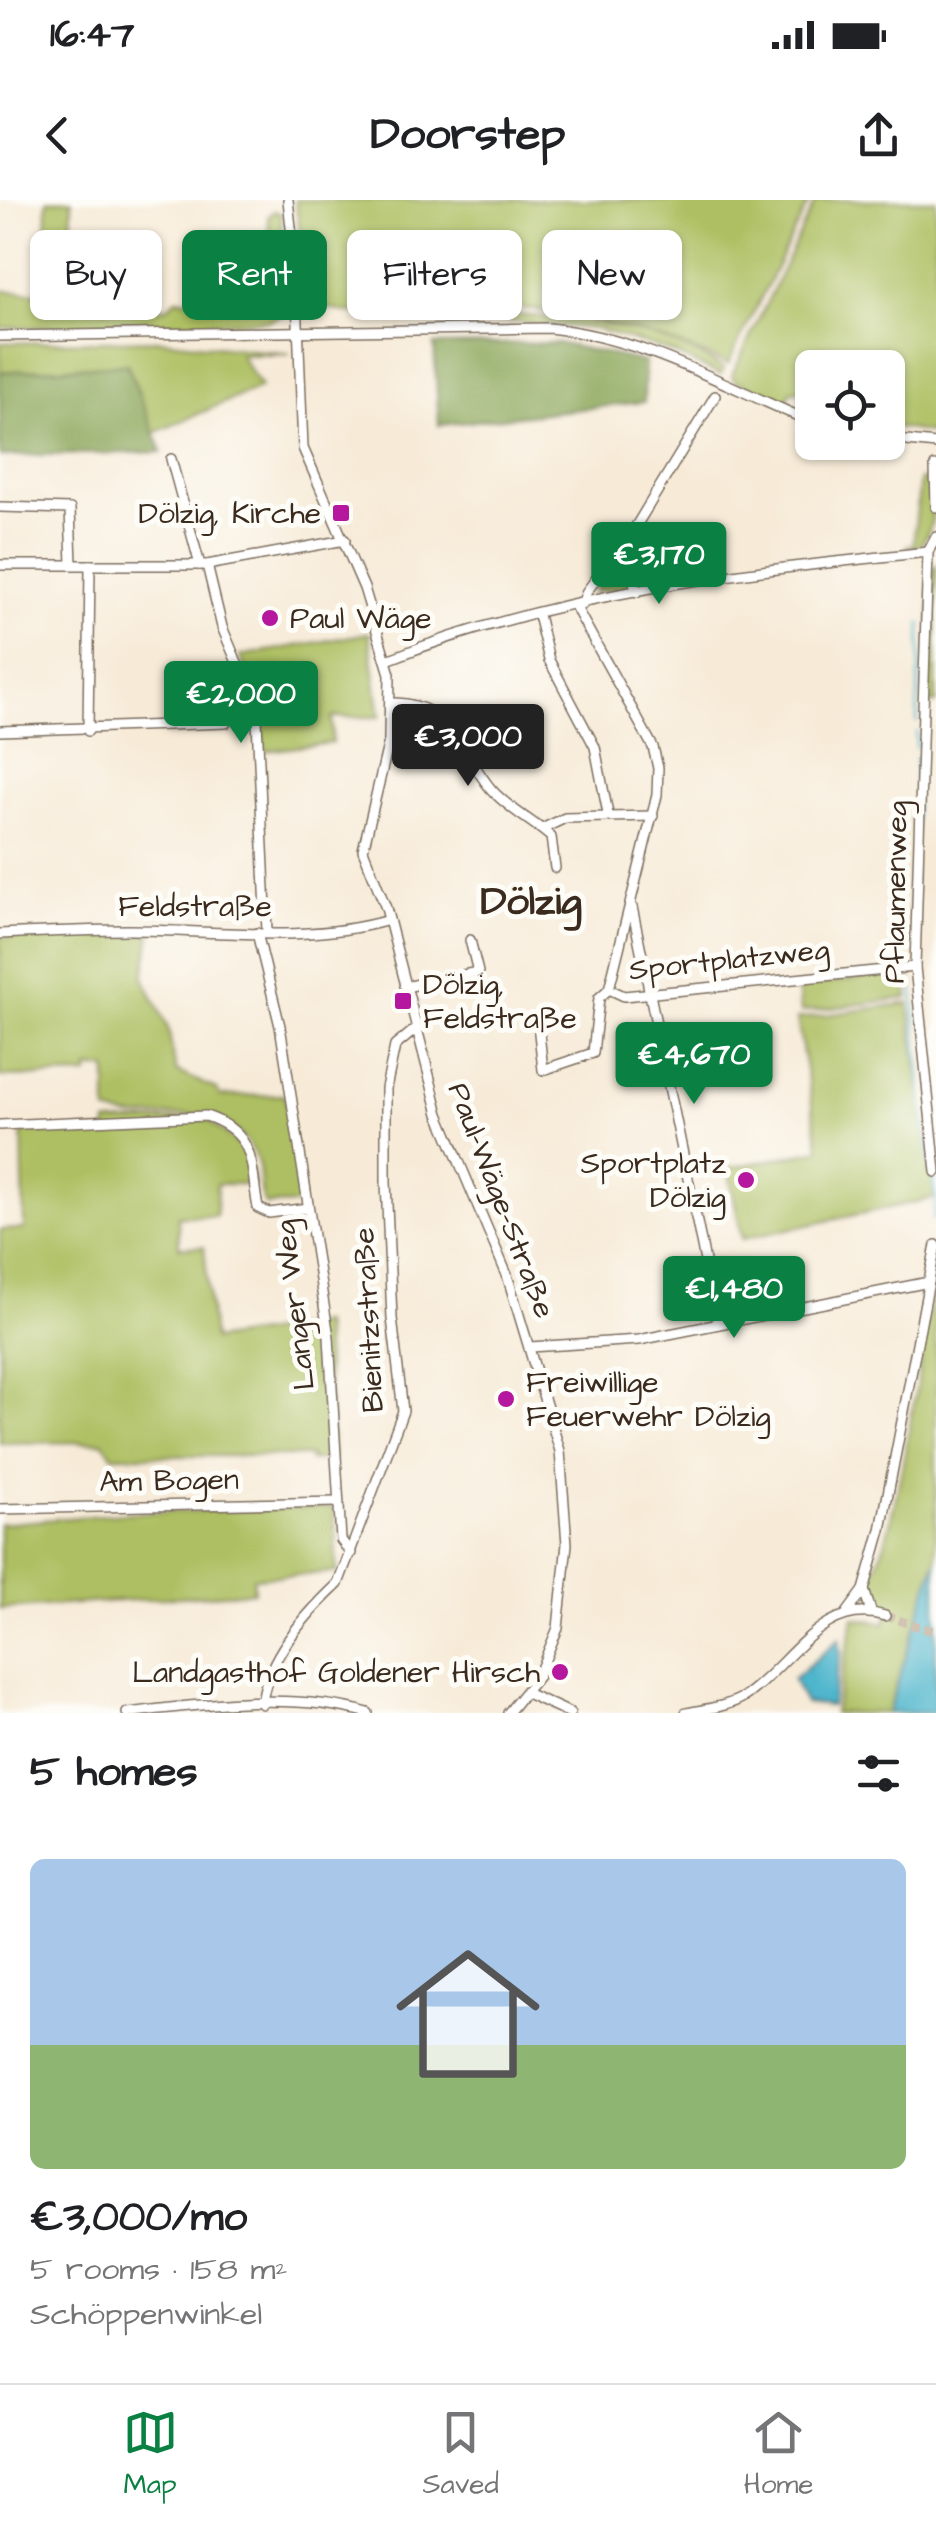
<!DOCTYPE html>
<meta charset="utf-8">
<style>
:root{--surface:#fff;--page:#f6f6f6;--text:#202124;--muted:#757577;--line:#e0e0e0;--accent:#0b8043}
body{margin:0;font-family:"Architects Daughter",sans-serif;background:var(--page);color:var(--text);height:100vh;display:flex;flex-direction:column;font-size:38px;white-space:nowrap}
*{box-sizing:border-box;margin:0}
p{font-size:32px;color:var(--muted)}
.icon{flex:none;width:55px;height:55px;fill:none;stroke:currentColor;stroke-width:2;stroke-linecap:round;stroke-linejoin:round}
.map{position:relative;height:1513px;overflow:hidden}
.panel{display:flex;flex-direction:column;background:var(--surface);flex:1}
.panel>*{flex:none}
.top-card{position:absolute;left:30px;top:30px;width:878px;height:90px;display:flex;gap:20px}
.fabs{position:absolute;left:795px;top:150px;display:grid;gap:20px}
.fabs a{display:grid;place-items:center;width:110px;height:110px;border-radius:15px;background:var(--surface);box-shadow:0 2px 8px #0004;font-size:50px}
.price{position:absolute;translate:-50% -85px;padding:0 22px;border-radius:10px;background:var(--accent);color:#fff;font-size:32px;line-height:65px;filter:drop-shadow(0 2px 5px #0008)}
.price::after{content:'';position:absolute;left:50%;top:60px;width:30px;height:22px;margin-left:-15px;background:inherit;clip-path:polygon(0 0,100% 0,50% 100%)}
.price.selected{background:#222;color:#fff}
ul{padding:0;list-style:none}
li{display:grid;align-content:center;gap:20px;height:530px;padding:0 30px}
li+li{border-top:2px solid var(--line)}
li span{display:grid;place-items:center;height:310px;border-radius:15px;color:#555}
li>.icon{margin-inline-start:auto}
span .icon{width:180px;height:180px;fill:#fffc;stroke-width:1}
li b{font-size:42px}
h2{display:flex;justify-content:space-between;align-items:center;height:120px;padding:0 30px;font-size:42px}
.tag{padding:0 35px;border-radius:15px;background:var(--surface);box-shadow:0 2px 8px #0004;font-size:35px;line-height:90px}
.tag.selected{background:var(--accent);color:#fff}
.status{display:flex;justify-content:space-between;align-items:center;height:70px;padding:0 50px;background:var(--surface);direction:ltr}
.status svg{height:28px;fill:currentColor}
header{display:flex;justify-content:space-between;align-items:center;height:130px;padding:0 30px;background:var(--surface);font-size:45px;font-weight:800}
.dock{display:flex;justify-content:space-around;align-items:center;height:140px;border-top:2px solid var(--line);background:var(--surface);font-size:28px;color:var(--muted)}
.dock a{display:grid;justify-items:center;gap:5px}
.dock .selected{color:var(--accent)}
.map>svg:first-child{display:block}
</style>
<div class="status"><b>16:47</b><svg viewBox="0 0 49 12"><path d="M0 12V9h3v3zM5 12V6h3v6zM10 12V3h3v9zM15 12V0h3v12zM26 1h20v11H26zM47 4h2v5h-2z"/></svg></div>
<header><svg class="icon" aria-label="back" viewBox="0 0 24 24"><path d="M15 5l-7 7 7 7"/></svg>Doorstep<svg class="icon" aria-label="share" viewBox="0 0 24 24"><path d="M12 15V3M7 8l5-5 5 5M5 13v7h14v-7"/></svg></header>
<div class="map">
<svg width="936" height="1513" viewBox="0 0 936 1513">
<rect width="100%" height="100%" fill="#fdfcf7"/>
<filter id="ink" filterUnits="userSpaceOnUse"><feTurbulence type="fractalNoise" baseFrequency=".01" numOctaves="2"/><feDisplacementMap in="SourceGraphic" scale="20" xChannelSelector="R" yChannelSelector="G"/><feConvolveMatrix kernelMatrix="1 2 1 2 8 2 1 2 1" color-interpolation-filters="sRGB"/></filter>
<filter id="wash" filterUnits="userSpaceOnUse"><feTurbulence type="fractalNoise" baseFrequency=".0048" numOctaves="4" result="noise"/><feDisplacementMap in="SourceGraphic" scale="40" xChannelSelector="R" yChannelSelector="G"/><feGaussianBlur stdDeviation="2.25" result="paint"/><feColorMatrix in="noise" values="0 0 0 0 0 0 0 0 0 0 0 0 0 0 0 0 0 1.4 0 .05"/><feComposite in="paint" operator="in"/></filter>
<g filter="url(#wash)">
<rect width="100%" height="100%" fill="#f7ebd8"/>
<!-- green -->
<g fill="#adbf62" stroke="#747440" stroke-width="2.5">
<path d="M 47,0 L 72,0 L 71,68 L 46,60 Z"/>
<path d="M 295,0 L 810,0 L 728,164 C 626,121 541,102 429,106 C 394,108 328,128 309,90 Z"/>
<path d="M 816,0 L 936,0 L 936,234 L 888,226 L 888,168 L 812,168 L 812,191 L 791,191 L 786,204 L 734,180 L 732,175 Z"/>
<path d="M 274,11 L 281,14 L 287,104 L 285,114 L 268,121 L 0,128 L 0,91 C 22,90 54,97 70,93 L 90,108 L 167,108 L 176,99 C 204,99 228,107 256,107 L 274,89 L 268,17 Z"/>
<path d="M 432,111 C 521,114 649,116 724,169 L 720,175 L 668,151 L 596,129 L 418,114 Z"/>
<path d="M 159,140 L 290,154 L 240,155 L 261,187 L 154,233 L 127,164 L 0,172 L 0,143 Z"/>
<path d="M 920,279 L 931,281 C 934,309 936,334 915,349 L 906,346 L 913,345 Z"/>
<path d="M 618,360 L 623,361 L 630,387 L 594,392 Z"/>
<path d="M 936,365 L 936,503 L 928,503 L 932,370 Z"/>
<path d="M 369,433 L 380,517 L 332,517 L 332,543 L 264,551 L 256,494 L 240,456 Z"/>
<path d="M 102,734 L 151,734 L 144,778 L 168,828 L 176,871 L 216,889 L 220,896 L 285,895 L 302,989 L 298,1004 L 265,1005 C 257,989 264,968 253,951 C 215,889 157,930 107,912 L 107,869 L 89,869 L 88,875 L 0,877 L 0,737 Z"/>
<path d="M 905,773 L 908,798 L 801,812 L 798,786 Z"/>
<path d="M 909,803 L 935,998 L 742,1039 L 728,968 L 820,950 L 797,819 Z"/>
<path d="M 206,918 L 245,950 L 254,984 L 217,984 L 216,1016 L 178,1016 L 179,1047 L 204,1047 L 213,1140 L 323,1124 L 333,1260 L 310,1260 L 310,1256 L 113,1256 L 102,1242 L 0,1243 L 0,1030 L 24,1029 L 22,931 L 106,931 L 107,923 Z"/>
<path d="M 936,1075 L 936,1360 L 888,1513 L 834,1513 L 854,1418 L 885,1423 L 889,1411 L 870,1398 C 866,1379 881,1358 886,1339 C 908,1253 919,1163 936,1075 Z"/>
<path d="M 334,1307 L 337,1372 L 253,1378 L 254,1392 L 0,1409 L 0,1324 L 125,1313 Z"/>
</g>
<!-- forest -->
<g fill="#8aa658" stroke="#62683b" stroke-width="2.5">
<path d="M 558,143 L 645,162 L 644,202 L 439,225 L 434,145 Z"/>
<path d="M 127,164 L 162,252 L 0,256 L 0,172 Z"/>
</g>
<!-- water -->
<g fill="#4eb5cc" stroke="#447075" stroke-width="2.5">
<path d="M 936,1360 L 936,1513 L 888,1513 Z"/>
<path d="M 839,1439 L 841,1455 L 831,1506 L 805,1503 L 793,1479 Z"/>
</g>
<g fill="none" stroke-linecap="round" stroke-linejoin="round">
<!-- stream -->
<g stroke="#4eb5cc" stroke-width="2.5">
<path d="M 917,522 L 921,423"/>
<path d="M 916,548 L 917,532"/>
<path d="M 915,581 L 916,557"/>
<path d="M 915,631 L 916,598"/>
<path d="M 913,685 L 914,650"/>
<path d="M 912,716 L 912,695"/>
<path d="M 912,781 L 925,931 L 936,1000 L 933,1020"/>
</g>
</g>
</g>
<g filter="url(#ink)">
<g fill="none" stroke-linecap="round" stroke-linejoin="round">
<!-- minor-tunnel -->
<path stroke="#d1c4b3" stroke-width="9" stroke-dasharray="9 4.5" stroke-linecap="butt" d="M 885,1416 L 936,1432"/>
<!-- minor casing -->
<g stroke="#7d6e5f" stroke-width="12">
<g id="minor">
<path d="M 288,0 L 296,73 L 303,248 L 364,388 L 390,474 L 389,541 L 363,650 L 386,708 L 439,914 L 507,1075 L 560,1251 L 567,1344 L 558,1428 L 538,1476 L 508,1513"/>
<path d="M 0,136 L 549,128 C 646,138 724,186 812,222"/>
<path d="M 888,239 L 936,244"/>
<path d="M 171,259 L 200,365"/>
<path d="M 935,266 L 936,307"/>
<path d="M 0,307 L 70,309 L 72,364"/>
<path d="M 936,337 L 928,352 L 915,767 L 936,972"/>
<path d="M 622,347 L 637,392"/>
<path d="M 0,365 L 207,365 L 345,340"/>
<path d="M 207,365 L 222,427 L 252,498 L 257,521 L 267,731"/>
<path d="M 582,405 L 587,391 L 636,326 L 715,196"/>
<path d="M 575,406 L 653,547 L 658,568 L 657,595 L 609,789"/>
<path d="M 538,415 L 549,460 L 595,547 L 608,614"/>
<path d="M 387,460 C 558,392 746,371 928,352"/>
<path d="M 392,503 C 452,503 459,550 491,589 C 507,608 533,621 551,637 L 555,668"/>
<path d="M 0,531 L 226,523"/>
<path d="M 88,531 L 90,365"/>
<path d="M 542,629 L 565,618 L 653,616"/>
<path d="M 632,707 L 718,1124"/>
<path d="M 257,733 L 280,826 L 329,1137 L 341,1340 L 351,1353"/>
<path d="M 0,734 C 43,732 87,730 130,730 C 214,730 307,744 389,720"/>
<path d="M 405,787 L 478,772 L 470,740"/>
<path d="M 609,789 L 624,796 L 915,767"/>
<path d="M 539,833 L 543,870 L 593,853 L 599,798 L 609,789"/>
<path d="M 0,925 L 206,916 C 258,933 250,967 258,1008 L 269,1013 L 308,1008"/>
<path d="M 530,1147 L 639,1140 L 929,1082"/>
<path d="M 0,1309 L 338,1302"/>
<path d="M 871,1411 L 864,1390 L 881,1330 L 936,1045"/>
<path d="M 847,1413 L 864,1390"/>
<path d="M 526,1493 L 570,1513"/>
<path d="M 262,1504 C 266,1459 306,1414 338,1384 L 403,1211 L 392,1118 L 386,982 L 386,888 L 395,846 L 417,828"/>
<path d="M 127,1513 C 203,1504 293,1492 368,1513"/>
<path d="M 686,1513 C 705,1509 728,1507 745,1496 C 790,1465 823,1397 885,1416"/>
</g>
</g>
<!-- minor -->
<use href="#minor" stroke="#fff" stroke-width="9"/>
</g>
</g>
<!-- markers -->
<g fill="#b5179e" stroke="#fdfcf7" stroke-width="4">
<rect x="331" y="303" width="20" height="20" rx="5"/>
<circle cx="270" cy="418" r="10"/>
<rect x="393" y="791" width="20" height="20" rx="5"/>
<circle cx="746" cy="980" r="10"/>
<circle cx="506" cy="1199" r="10"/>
<circle cx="560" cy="1472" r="10"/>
</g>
<g text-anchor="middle" stroke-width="10" stroke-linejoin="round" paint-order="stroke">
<!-- poi labels -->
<g font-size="30" fill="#3b2a1e" stroke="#fdfcf7" text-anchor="end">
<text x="321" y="323">Dölzig, Kirche</text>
<text x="290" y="428" text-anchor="start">Paul Wäge</text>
<text x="423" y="794" text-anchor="start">Dölzig,<tspan x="423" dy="34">Feldstraße</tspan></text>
<text x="726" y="973">Sportplatz<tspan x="726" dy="34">Dölzig</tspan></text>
<text x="526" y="1192" text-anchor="start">Freiwillige<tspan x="526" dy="34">Feuerwehr Dölzig</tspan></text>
<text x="540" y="1482">Landgasthof Goldener Hirsch</text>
</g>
<!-- street labels -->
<g font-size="30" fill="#3b2a1e" stroke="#fdfcf7">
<text transform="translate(895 692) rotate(-89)" y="10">Pflaumenweg</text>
<text x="195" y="716">Feldstraße</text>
<text transform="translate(729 759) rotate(-6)" y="10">Sportplatzweg</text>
<text transform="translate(502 1000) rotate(69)" y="10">Paul-Wäge-Straße</text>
<text transform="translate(294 1105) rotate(-97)" y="10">Langer Weg</text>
<text transform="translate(368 1120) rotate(-93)" y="10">Bienitzstraße</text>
<text transform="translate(169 1280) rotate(-1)" y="10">Am Bogen</text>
</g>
<!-- district labels -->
<g font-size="40" font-weight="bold" fill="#3b2a1e" stroke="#fdfcf7">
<text x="531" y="714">Dölzig</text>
</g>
</g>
</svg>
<div class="fabs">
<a><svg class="icon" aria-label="locate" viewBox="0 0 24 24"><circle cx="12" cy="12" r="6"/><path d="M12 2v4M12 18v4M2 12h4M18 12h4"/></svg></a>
</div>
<b class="price" style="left:659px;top:407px">€3,170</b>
<b class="price" style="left:241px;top:546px">€2,000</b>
<b class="price selected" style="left:468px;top:589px">€3,000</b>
<b class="price" style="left:694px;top:907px">€4,670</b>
<b class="price" style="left:734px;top:1141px">€1,480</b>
<div class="top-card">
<a class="tag">Buy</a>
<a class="tag selected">Rent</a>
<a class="tag">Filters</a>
<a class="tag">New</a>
</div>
</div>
<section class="panel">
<h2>5 homes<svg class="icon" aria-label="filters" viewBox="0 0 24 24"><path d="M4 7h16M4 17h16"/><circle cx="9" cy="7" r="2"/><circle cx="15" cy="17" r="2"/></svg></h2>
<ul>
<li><span style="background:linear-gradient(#a9c7e8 60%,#8fb573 0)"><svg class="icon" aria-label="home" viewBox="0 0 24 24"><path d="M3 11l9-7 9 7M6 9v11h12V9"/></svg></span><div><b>€3,000/mo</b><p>5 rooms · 158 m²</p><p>Schöppenwinkel</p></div></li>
</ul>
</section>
<nav class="dock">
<a class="selected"><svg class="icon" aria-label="map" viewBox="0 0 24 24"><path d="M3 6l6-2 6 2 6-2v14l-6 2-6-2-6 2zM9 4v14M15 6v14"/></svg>Map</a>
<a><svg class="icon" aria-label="saved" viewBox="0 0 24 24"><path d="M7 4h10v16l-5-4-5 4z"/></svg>Saved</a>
<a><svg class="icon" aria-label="home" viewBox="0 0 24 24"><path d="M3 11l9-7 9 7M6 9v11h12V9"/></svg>Home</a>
</nav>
